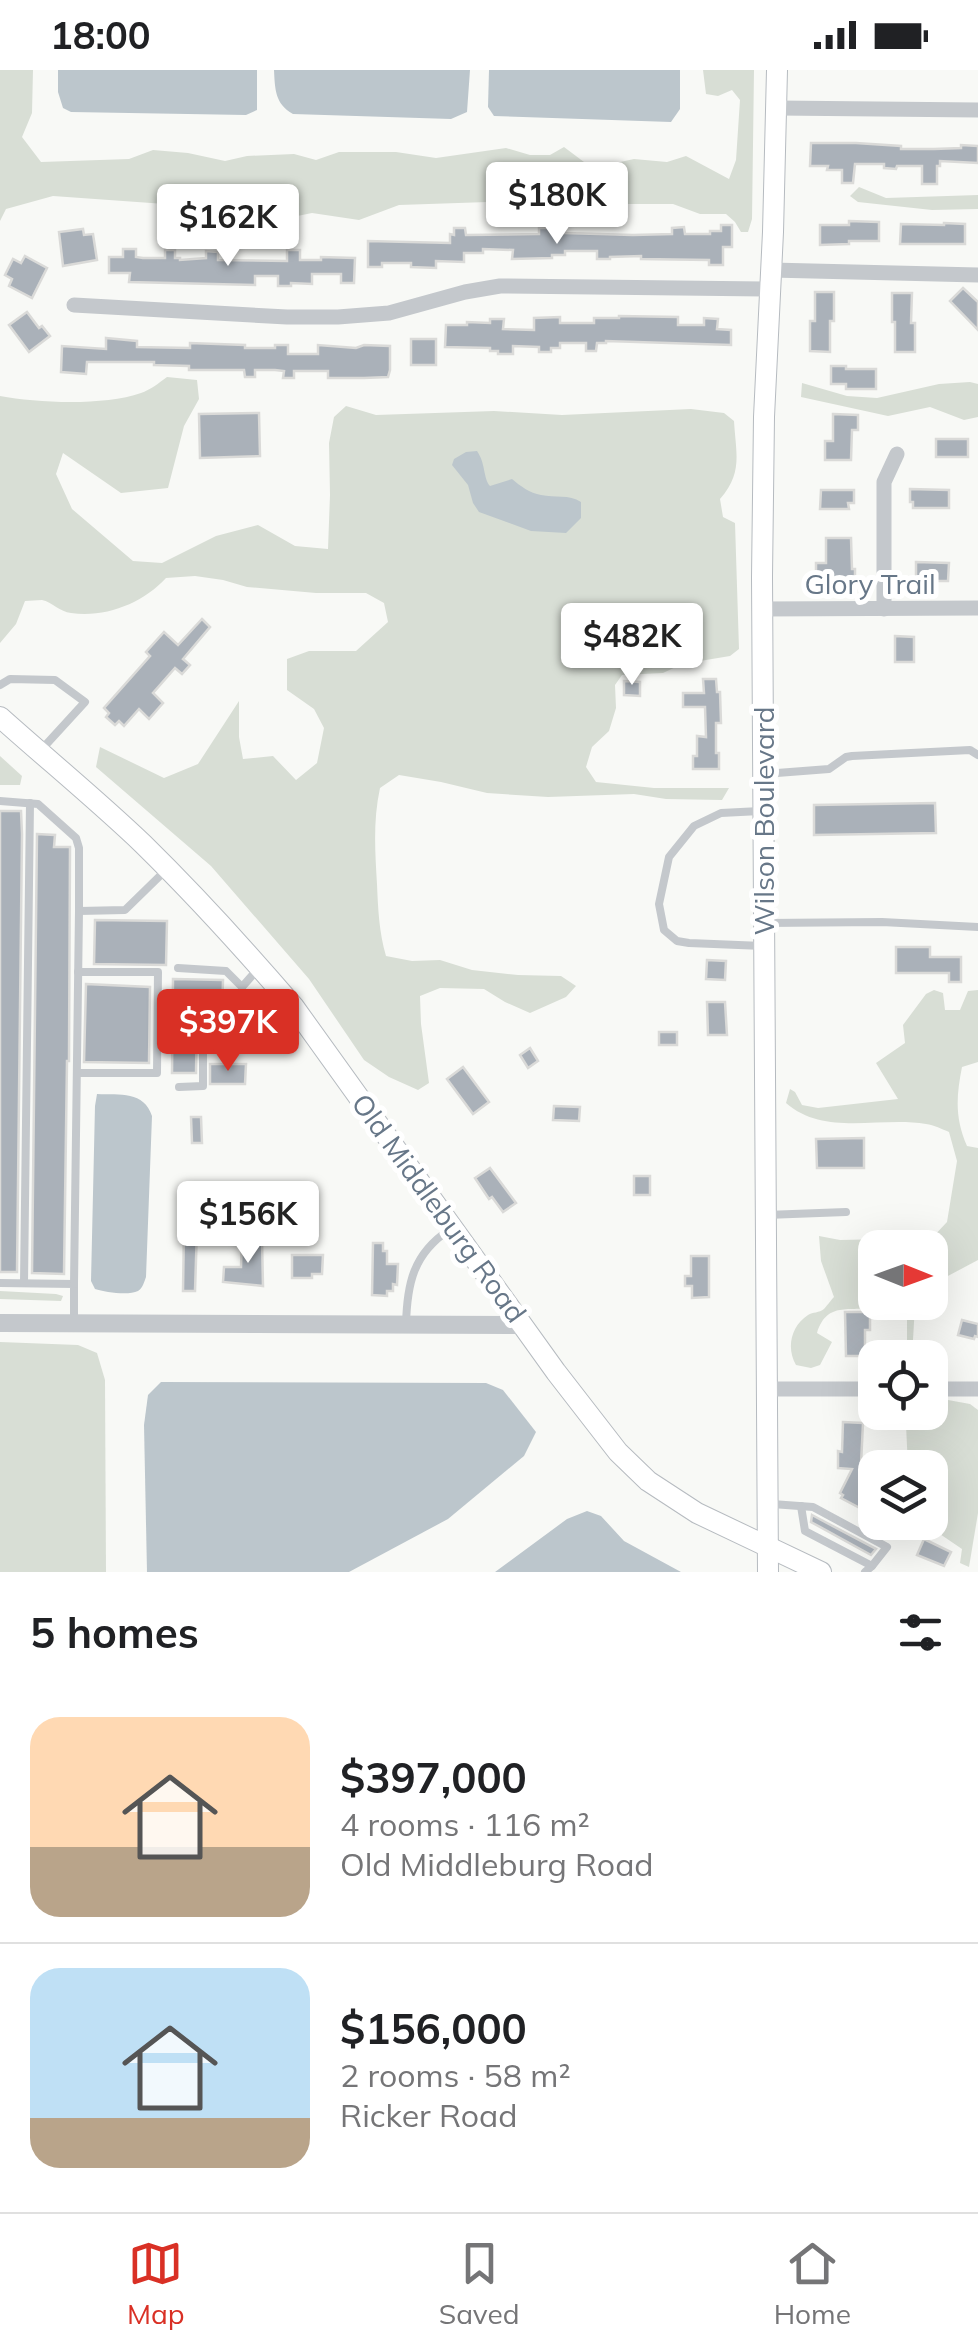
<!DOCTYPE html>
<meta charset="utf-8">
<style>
:root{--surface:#fff;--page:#f6f6f6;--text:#202124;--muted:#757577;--line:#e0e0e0;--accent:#d93025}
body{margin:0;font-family:Mulish,sans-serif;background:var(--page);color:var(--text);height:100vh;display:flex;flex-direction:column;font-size:38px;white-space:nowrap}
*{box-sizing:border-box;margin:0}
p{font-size:32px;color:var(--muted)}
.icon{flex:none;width:55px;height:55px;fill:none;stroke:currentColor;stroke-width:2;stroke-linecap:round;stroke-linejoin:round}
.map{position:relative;height:1502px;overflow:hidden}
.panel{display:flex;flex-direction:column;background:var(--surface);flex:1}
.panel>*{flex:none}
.needle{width:65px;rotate:91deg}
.tools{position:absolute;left:858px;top:1160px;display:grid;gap:20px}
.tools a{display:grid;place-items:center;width:90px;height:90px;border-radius:20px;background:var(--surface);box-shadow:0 10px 40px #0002;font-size:50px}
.price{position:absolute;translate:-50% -85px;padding:0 22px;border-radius:10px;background:#fff;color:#222;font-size:32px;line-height:65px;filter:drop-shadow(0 2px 5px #0008)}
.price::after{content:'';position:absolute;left:50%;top:60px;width:30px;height:22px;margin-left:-15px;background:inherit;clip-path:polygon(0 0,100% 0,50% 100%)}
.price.on{background:var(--accent);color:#fff}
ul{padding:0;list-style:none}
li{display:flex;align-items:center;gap:30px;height:250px;padding:0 30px}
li+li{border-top:2px solid var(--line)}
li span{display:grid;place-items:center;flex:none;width:280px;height:200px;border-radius:30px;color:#555}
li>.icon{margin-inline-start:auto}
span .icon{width:120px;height:120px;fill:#fffc;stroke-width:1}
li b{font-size:42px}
h2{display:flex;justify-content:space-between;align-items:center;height:120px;padding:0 30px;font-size:42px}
.status{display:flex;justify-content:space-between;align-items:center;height:70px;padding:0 50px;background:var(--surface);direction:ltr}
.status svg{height:28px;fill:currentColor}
.tabs{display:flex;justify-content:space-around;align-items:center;height:140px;border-top:2px solid var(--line);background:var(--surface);font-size:28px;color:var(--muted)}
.tabs a{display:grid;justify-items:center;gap:5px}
.tabs .on{color:var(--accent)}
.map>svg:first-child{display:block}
</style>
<div class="status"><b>18:00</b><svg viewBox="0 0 49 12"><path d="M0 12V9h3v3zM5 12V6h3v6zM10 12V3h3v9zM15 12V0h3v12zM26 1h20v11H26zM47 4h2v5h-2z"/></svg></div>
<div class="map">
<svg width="978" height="1502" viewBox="0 0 978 1502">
<rect width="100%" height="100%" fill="#f8f9f6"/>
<!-- green -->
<g fill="#d8ded5">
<path d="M 0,0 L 33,0 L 32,43 L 22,67 L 41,92 L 129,89 L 153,80 L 188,83 L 225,91 L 247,86 L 294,84 L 316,90 L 339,82 L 396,82 L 436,88 L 506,78 L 530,85 L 550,85 L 564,77 L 584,92 L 611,94 L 634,89 L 667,92 L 686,86 L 729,109 L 736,90 L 740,30 L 732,20 L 718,26 L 706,24 L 703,0 L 754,0 L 752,149 L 748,162 L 741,162 L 735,152 L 726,144 L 700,144 L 673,134 L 622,134 L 569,141 L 516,131 L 399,135 L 359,150 L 312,143 L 268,152 L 235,139 L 53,126 L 6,139 L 0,151 Z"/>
<path d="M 859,117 L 886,128 L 978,125 L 978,139 L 932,140 L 858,132 L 850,126 Z"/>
<path d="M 167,307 L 197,310 L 199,329 L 184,356 L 168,418 L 121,423 L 63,383 L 56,404 L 72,439 L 133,491 L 162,493 L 216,466 L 258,455 L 295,476 L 328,479 L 330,425 L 329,373 L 334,347 L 346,336 L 376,345 L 494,341 L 562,345 L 691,339 L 724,343 L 734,351 C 736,384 743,403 720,429 L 723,447 L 735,453 L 739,579 L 730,586 L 682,594 L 663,603 L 622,605 L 615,615 L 616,638 L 609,661 L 592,677 L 586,697 L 596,712 L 654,718 L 729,718 L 722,730 L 666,729 L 634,724 L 548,727 L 487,723 L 441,712 L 399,705 L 380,718 C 373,750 375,781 377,814 C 378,838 379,862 386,886 L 412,891 L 440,890 L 472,900 L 518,905 L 561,906 L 576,916 L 566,927 L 530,943 L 505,932 L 484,919 L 440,918 L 420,926 L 421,954 L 429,1013 L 418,1020 L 389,1007 L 364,990 L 309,909 L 211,796 L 96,697 L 100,677 L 164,708 L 198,694 L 239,631 L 239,667 L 243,689 L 273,686 L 296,710 L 317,693 L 324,658 L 314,639 L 287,620 L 287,589 L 309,581 L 356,581 L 388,552 L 384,533 L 366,523 L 316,523 L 247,517 L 223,510 L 195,506 L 166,508 C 143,533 106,548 71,543 C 60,542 52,532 42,530 C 36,530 31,531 25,531 L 16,554 L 0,573 L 0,326 C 38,333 104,336 141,323 C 150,320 159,313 167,307 Z"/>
<path d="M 970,312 L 978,314 L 978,347 L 964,350 L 930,337 L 888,346 L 801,327 L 802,313 L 847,326 L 877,328 L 939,314 Z"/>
<path d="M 0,686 L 22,706 L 20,715 L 0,715 Z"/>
<path d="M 934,920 L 943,923 L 945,940 L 960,940 L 968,921 L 978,920 L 978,992 L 962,997 C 956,1027 955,1049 967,1076 L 978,1078 L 978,1190 L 946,1207 L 931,1201 L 931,1175 L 913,1171 L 908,1177 L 875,1178 L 873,1204 L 876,1235 C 853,1245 828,1228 817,1263 L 832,1272 L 820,1295 L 811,1298 L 796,1295 C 786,1278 791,1256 808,1245 C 813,1242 819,1243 824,1239 C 825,1238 832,1229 834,1227 L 821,1191 L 819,1166 L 840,1170 L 932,1168 L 947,1152 L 957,1091 L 949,1062 C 942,1059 934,1055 926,1054 C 880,1046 825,1067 786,1033 L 790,1019 L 795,1022 L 802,1035 L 818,1038 L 898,1029 L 876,993 L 905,973 L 903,955 L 926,924 Z"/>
<path d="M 0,1221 L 56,1224 L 63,1226 L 61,1231 L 0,1229 Z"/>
<path d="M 907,1233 L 915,1233 L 915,1235 L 912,1287 L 904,1287 L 907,1285 Z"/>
<path d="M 0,1272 L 78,1275 L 97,1283 L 105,1310 L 106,1502 L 0,1502 Z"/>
<path d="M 937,1328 L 970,1334 L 978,1340 L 978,1443 L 969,1497 L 960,1493 L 962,1479 L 937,1462 L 935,1446 L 930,1435 L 930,1398 L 908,1397 L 906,1355 L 908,1343 L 930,1342 L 930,1329 Z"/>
</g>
<!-- water -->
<g fill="#bcc6cc">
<path d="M 58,0 L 257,0 L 257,40 L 246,45 L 71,42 L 63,38 L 58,22 Z"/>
<path d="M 274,0 L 470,0 L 467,42 L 451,49 L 293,44 C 275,34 275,19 274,0 Z"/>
<path d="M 489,0 L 680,0 L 680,39 L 671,52 L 494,46 L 488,37 Z"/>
<path d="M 477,381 C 486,394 483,408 490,416 L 512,409 C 520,416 530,423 541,425 C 555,428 569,424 581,432 L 581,448 L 566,463 L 531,461 L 479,442 L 473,433 L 468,415 L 452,395 L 454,389 L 466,382 Z"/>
<path d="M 97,1024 C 120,1025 144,1021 152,1046 L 146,1207 C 144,1212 143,1218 138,1221 C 128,1226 105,1222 95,1219 L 91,1211 L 95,1036 Z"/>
<path d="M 161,1312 L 486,1313 L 503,1320 L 536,1362 L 524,1386 L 448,1449 L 349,1502 L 147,1502 L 144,1355 L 148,1325 Z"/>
<path d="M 587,1441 L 601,1446 L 624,1471 L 681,1502 L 495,1502 L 567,1449 Z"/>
</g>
<!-- building -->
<g fill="#aab1b9" stroke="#dadad8" stroke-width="2.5">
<path d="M 811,73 L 856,73 L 901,76 L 901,79 L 934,79 L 961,78 L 961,75 L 978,76 L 978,93 L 940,91 L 940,96 L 937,96 L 937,114 L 922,114 L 922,96 L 897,96 L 896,99 L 884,98 L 884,94 L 855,94 L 853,113 L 842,113 L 842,100 L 827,100 L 828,96 L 810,96 Z"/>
<path d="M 849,151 L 879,152 L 879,171 L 849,171 L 849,174 L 820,175 L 820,155 L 849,155 Z"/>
<path d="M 944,153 L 965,154 L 965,174 L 900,174 L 901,154 L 944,155 Z"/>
<path d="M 721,155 L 732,155 L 732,177 L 723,177 L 723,195 L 709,195 L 709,190 L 641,189 L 641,186 L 610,187 L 610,189 L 597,189 L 597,181 L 565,181 L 565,185 L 552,185 L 552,188 L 512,189 L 513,180 L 483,179 L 483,183 L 464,183 L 464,192 L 436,191 L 436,198 L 411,197 L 411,193 L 382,193 L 382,197 L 368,197 L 368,171 L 450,173 L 450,164 L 454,165 L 454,158 L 465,158 L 466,165 L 539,164 L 539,158 L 565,158 L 565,163 L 633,165 L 672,164 L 672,158 L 684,157 L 685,164 L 710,164 L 710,161 L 721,161 Z"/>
<path d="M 83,159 L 84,165 L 93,164 L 97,190 L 63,196 L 59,162 Z"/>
<path d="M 123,179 L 136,179 L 136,187 L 143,188 L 165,188 L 165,180 L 175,180 L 175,188 L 180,188 L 180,190 L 206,188 L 206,181 L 218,182 L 218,190 L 287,191 L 287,180 L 300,180 L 300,190 L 321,190 L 321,187 L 355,188 L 354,213 L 341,213 L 341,204 L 312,204 L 312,214 L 291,213 L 291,216 L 278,216 L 278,206 L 255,206 L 255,215 L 129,212 L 130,203 L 109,203 L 109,187 L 123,187 Z"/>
<path d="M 25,186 L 47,198 L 32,228 L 9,216 L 12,209 L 5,205 L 13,189 L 21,193 Z"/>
<path d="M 963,218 L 978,232 L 978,260 L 950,231 Z"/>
<path d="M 815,222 L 834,222 L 834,251 L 830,251 L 830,282 L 810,281 L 810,251 L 815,251 Z"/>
<path d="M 892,223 L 912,223 L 911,253 L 915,253 L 915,282 L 895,282 L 895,252 L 892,252 Z"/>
<path d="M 27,242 L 39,258 L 42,256 L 50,266 L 29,282 L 9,255 Z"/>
<path d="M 619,246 L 678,247 L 678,255 L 704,255 L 704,248 L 718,249 L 717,259 L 731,260 L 731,275 L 606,271 L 606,273 L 597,273 L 596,281 L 586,281 L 586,273 L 560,273 L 560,278 L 551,278 L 551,282 L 539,282 L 539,277 L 513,276 L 513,284 L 498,284 L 498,281 L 490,281 L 490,278 L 445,277 L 446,255 L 467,255 L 467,252 L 490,253 L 490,249 L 504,249 L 503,259 L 534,260 L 534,248 L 560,247 L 560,253 L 594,253 L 594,248 L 619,248 Z"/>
<path d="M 106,268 L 137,271 L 137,277 L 190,278 L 190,273 L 245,275 L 245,278 L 275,278 L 275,275 L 288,275 L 288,284 L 318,284 L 318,275 L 356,278 L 364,275 L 390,276 L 390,300 L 388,307 L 364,308 L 328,308 L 328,301 L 294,301 L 294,308 L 283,308 L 284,301 L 275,300 L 255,300 L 255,307 L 245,307 L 244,300 L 189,300 L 189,296 L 154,295 L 154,292 L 87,292 L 86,304 L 61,302 L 62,276 L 106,279 Z"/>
<rect x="411" y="269" width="25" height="26"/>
<path d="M 831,296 L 846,296 L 846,299 L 876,299 L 876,319 L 846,319 L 846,314 L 831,314 Z"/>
<path d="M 259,343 L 260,386 L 200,388 L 199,344 Z"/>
<path d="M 833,344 L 858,345 L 858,360 L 852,360 L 851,390 L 825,390 L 825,371 L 833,371 Z"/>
<rect x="936" y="369" width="32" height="18"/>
<path d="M 910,419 L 949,420 L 949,438 L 913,438 L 913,432 L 910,432 Z"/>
<path d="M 821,420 L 854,420 L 854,433 L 848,433 L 849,439 L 820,439 Z"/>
<path d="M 826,468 L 851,468 L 852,499 L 855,499 L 855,511 L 816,510 L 816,493 L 826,493 Z"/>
<path d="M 916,492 L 949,493 L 948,511 L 916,511 Z"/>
<path d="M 202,549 L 210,557 L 183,589 L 190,595 L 182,604 L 175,598 L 153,623 L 163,633 L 149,649 L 139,639 L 124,656 L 119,651 L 115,655 L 106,647 L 109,643 L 104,638 L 150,586 L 146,582 L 164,562 L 178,575 Z"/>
<path d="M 895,566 L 914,567 L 914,592 L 895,592 Z"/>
<path d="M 703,609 L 716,609 L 717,622 L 720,622 L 721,653 L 716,653 L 716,683 L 719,683 L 719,699 L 693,699 L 693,686 L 697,686 L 697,666 L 706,667 L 705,637 L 683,637 L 683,623 L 704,623 Z"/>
<path d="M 624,611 L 640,612 L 640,626 L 624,625 Z"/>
<path d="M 935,733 L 936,763 L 814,765 L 814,735 Z"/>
<path d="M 0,741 L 21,741 L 22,764 L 17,1202 L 0,1202 Z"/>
<path d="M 37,764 L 55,765 L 54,777 L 70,777 L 69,991 L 67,991 L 64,1204 L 32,1203 Z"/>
<path d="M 95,850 L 167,851 L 166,895 L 94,894 Z"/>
<path d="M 896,877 L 930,877 L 930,887 L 961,887 L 961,912 L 949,912 L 949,903 L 896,903 Z"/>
<path d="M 707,890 L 726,891 L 725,910 L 706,909 Z"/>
<path d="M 173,909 L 223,910 L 222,942 L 197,942 L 196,1003 L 172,1003 Z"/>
<path d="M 86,914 L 150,917 L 149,993 L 84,992 Z"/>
<path d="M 707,932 L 725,932 L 727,965 L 708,965 Z"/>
<rect x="659" y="962" width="18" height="13"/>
<path d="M 530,978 L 538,991 L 528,998 L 520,985 Z"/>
<path d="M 210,994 L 246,994 L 245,1014 L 210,1014 Z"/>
<path d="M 463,997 L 489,1032 L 473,1044 L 447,1009 Z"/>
<path d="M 554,1036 L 580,1037 L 579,1051 L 553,1050 Z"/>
<path d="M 191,1047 L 201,1047 L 202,1073 L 192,1073 Z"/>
<path d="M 864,1068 L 864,1098 L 817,1098 L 816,1069 Z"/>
<path d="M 490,1098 L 516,1133 L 503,1142 L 492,1127 L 489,1129 L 475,1108 Z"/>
<rect x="634" y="1106" width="16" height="19"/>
<path d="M 184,1158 L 197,1159 L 195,1221 L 183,1221 Z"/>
<path d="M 242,1170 L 262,1170 L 263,1216 L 223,1212 L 224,1197 L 241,1197 Z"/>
<path d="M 373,1173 L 383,1173 L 383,1181 L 387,1181 L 387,1194 L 398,1194 L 397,1215 L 393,1214 L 393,1221 L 387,1221 L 387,1226 L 372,1225 Z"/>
<path d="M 292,1185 L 323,1185 L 322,1204 L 312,1204 L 312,1208 L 292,1208 Z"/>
<path d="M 691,1186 L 709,1186 L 709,1227 L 692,1228 L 692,1216 L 685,1216 L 685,1206 L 691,1206 Z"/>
<path d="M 845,1242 L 870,1242 L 870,1260 L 865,1260 L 865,1286 L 846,1286 Z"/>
<path d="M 962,1250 L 978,1254 L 978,1267 L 975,1266 L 974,1269 L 958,1265 Z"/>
<path d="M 843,1352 L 863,1353 L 860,1415 L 875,1414 L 875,1446 L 841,1428 L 843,1425 L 840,1423 L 852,1399 L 838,1398 L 838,1381 L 842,1382 Z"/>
<path d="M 812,1445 L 876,1479 L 871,1485 L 811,1452 Z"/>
<path d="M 924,1469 L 951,1482 L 944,1496 L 917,1485 Z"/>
</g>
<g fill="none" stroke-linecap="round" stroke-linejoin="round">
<!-- secondary casing -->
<g stroke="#b6bbc0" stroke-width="22">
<g id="secondary">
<path d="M 0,647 C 48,690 97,730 143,774 C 196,826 246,881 294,937 L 556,1302 L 618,1382 L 648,1411 L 697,1443 L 821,1502"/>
<path d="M 768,1502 L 762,507 L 764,347 L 773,162 L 777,0"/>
</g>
</g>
<!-- service -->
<g stroke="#c4c8cc" stroke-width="8">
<path d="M 0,615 L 10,609 L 55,610 L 85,632 L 42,679"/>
<path d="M 764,704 L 829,699 L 846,687 L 852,686 L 970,680 L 978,685"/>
<path d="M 0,731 L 38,734 L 76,768 L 79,778 L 79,841 L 125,840 L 167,799"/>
<path d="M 760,741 L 721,743 L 694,756 L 669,787 L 659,834 L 664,860 L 677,871 L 689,873 L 763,876"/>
<path d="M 765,853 L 882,852 L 978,857"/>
<path d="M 178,898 L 226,901 L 242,917"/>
<path d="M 77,1003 L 157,1003 L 158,902 L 78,902"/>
<path d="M 179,1017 L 203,1016 L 203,983 L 212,965 L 241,964 L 242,917 L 257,900"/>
<path d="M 766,1145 L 846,1142"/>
<path d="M 0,1213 L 74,1214 L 74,1251"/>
<path d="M 24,1213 L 30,733"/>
<path d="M 74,1214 L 79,841"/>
<path d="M 406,1255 C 407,1214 413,1184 449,1160"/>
<path d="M 772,1434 L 813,1437 L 887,1477 L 872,1496 L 865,1502"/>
<path d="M 801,1436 L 805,1461 L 872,1496"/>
</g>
<!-- minor -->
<g stroke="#c4c8cc" stroke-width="15">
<path d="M 777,38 L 978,40"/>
<path d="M 771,200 L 978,205"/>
<path d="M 74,235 L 287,247 L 338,247 L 389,243 L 465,222 L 500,216 L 770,219"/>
<path d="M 763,539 L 978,538"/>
<path d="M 884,539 L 884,412 L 897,384"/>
<path d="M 767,1319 L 875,1319"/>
<path d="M 930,1319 L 978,1319"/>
</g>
<!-- tertiary -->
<path stroke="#c4c8cc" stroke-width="18" d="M 0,1253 L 522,1255"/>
<!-- secondary -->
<use href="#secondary" stroke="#fff" stroke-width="20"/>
</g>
<g text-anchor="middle" stroke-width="10" stroke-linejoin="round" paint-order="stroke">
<!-- street labels -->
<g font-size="28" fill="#677788" stroke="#fff">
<text x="870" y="524">Glory Trail</text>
<text transform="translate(764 751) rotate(-90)" y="10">Wilson Boulevard</text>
<text transform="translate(439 1138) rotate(54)" y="10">Old Middleburg Road</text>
</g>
</g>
</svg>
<div class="tools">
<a><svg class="needle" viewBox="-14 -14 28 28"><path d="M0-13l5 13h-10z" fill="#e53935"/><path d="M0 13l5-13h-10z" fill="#757577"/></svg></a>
<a><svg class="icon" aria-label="locate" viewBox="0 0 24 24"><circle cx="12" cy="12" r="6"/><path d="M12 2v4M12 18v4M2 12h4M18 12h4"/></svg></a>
<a><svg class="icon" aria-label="layers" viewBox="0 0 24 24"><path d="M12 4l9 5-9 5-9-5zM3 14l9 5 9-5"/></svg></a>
</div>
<b class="price" style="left:557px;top:177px">$180K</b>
<b class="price" style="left:228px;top:199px">$162K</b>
<b class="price" style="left:632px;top:618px">$482K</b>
<b class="price on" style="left:228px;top:1004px">$397K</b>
<b class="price" style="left:248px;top:1196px">$156K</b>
</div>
<section class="panel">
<h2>5 homes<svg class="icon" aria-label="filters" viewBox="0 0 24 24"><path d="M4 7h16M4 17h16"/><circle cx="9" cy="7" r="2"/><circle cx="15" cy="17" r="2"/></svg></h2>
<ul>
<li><span style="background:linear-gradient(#ffd9b3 65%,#b9a48a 0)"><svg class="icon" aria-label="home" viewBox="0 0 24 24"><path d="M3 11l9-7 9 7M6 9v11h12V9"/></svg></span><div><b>$397,000</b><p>4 rooms · 116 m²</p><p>Old Middleburg Road</p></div></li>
<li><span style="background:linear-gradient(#bfe0f5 75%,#b9a48a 0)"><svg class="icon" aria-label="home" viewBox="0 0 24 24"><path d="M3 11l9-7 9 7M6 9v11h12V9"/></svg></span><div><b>$156,000</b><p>2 rooms · 58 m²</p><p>Ricker Road</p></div></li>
</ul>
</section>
<nav class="tabs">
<a class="on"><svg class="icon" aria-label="map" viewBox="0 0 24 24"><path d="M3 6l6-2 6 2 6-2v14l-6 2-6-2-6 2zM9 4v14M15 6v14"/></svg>Map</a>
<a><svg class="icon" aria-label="saved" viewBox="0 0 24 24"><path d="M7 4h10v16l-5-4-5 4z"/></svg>Saved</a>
<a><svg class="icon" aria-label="home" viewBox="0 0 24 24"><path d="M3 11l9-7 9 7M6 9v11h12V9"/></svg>Home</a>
</nav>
